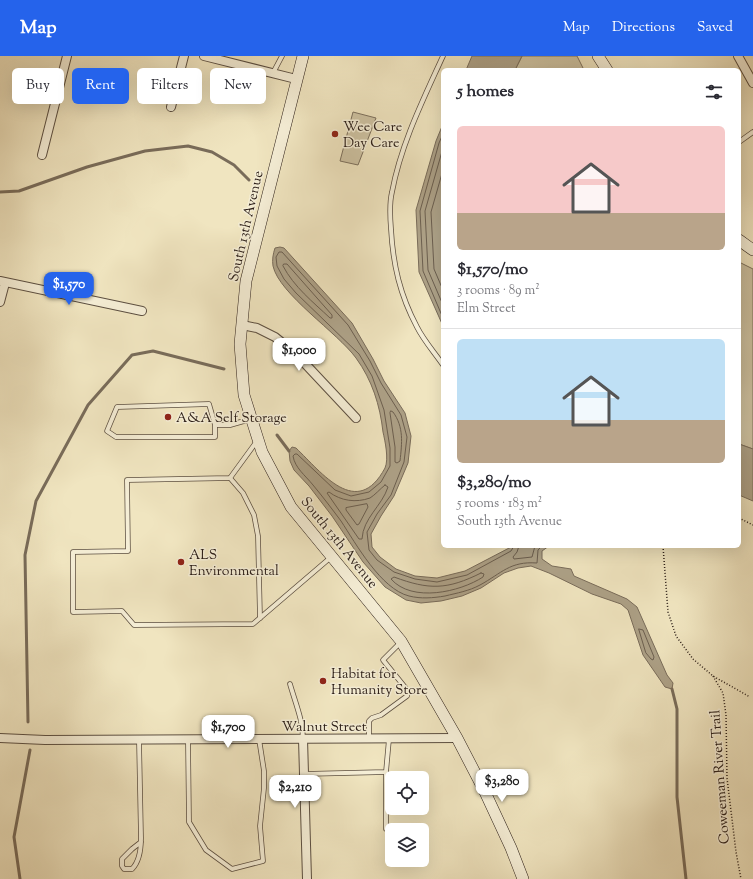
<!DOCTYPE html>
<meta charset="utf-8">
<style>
:root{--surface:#fff;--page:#f7f7f7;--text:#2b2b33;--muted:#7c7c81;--line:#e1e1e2;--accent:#2563eb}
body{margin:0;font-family:"Sorts Mill Goudy",serif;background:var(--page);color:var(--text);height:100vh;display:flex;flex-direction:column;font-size:15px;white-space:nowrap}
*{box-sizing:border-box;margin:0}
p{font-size:13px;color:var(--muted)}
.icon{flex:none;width:22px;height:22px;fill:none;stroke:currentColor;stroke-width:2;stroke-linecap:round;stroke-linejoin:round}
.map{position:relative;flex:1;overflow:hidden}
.side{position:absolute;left:441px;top:12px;width:300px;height:480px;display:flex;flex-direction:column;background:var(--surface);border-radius:6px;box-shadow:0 4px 16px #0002}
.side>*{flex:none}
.banner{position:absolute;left:12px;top:12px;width:369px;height:36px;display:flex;gap:8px}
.tools{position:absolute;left:385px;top:715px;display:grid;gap:8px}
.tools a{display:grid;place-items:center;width:44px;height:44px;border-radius:6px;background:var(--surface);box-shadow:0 4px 16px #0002;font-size:20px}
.price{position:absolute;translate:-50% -34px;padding:0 9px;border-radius:8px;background:#fff;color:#222;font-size:13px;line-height:26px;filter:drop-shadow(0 1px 2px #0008)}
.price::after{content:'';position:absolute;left:50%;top:24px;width:12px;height:9px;margin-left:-6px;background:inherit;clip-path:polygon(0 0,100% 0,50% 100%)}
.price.active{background:var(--accent);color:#fff}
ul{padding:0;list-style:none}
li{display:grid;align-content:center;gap:8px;height:212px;padding:0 16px}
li+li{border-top:1px solid var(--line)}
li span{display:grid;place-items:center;height:124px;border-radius:6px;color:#555}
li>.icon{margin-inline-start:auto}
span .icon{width:72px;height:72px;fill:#fffc;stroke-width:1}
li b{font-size:17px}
h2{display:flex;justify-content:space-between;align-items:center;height:48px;padding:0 16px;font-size:17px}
.chip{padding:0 14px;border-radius:6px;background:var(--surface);box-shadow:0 4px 16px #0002;font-size:14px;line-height:36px}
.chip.active{background:var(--accent);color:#fff}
header{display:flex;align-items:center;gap:24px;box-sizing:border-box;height:56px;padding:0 20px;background:var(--accent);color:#fff}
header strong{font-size:19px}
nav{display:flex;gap:22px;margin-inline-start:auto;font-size:14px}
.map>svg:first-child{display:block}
</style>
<header>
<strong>Map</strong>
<nav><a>Map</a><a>Directions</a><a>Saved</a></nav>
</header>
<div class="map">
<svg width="753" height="823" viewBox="0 0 753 823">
<rect width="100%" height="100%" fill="#f0e5c0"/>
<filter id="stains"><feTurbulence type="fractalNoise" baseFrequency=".005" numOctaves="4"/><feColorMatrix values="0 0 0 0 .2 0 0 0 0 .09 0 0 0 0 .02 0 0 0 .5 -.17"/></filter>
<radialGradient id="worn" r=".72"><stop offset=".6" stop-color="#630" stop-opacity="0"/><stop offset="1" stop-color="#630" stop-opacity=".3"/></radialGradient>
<!-- green -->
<g fill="#cec3a3" stroke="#7c705d">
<path d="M 522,0 L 577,0 L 584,14 L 515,14 Z"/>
<path d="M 353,56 L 376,62 L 358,109 L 340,105 Z"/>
<path d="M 739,206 L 753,213 L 753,393 L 739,388 Z"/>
</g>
<!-- water -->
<g fill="#ada187" stroke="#796c5a">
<path d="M 472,0 L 522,0 L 515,14 L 466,14 Z"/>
<path d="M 443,68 L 443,270 L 419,216 L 416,154 L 436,85 Z"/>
<path d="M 280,191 L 284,192 L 352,267 L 373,303 L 384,325 L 405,357 L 411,380 L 408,407 L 394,440 L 381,460 L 371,478 L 372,491 L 380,501 L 396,513 L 415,520 L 437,522 L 465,515 L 513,490 L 549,490 L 542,495 L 542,503 L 552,510 L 571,513 L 574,520 L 627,543 L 637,551 L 667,619 L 673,627 L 672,633 L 665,631 L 643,599 L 628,554 L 621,548 L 592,538 L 549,517 L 531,510 L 518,512 L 504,517 L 481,532 L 462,540 L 441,545 L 421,547 L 406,544 L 385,531 L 363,506 L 332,460 L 309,430 L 294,414 L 290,405 L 289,395 L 292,391 L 296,392 C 322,417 357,464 385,412 C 389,403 385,385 383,376 C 380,349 372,324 356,302 C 338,277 279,238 273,210 C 272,204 273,198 275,192 Z"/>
<path d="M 739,388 L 753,393 L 753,445 L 739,439 Z"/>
</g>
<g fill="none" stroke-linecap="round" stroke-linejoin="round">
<!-- shore -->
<g stroke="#6c5f4f" stroke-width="1">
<path d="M 443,78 L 439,87 L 420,155 L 423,215 L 443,262"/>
<path d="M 443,92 L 425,155 L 428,214 L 443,249"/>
<path d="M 443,114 L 431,156 L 434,213 L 443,234"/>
<path d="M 284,208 L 287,208 L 332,259 L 332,262 L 330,262 C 313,246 294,231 283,210 Z"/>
<path d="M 391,355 L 393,356 C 404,371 402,387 400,405 L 397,407 L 395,406 L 395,391 L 390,357 Z"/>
<path d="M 385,429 L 388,431 C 382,450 363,462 362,483 L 359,483 L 327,437 L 329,436 C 341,445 356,447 370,442 C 375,439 380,433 385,429 Z"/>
<path d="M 367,448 L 368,451 L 359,468 L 357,469 L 346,454 L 346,452 Z"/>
<path d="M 514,490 L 511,495 L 467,519 L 437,526 L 415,523 L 394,516 L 377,504 L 369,494 L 367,476 L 377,458 L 391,439 L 404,406 L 407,381 L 401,359 L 381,327 L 370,305 L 348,269 L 282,196 L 279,196 L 276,201 L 277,210 L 284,223 L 296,237 L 359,298 L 372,320 L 384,354 L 390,392 L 390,410 L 381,426 L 369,436 L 351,440 L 335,434 L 297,398 L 295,398 L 293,400 C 295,412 305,419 313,429 C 323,441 332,453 341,465 C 356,488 381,533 409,540 C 421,543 433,542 445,540 C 457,537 469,535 480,529 C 502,517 510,505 537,507 L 538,494 L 542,490"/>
<path d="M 519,490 L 517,496 L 513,501 L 514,503 L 532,501 L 535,490"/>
<path d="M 481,517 L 484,518 L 483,521 C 460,536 412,547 391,523 L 394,521 C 429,534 447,534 481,517 Z"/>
<path d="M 639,573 L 643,574 L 654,601 L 653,604 L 651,603 L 646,597 Z"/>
</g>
<!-- stream -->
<g stroke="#796c5a" stroke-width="3">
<path d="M 0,136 L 19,135 L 87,111 L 145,95 L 188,90 L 212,96 L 234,109 L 249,124"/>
<path d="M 277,379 L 289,395"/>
<path d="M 672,633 L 677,653 L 677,741 L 686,823"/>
<path d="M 28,666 L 25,499 L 36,445 L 88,349 L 132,299 L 153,295 L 224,313"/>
<path d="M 20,823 L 14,781 L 30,694"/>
</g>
<!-- lane casing -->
<g stroke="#5c4f41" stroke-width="5.5">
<g id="lane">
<path d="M 443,0 C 423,44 401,88 392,136 C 389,148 390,161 391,173 C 393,209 400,239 417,271 C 424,285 435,297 443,309"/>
<path d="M 273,17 L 282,0"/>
<path d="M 739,86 L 753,76"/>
<path d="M 215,369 L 215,381 L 116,381 L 107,375 L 117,351 L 209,348 L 215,369 L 230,369 L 251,363"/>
<path d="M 257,385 L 230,422 L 127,424 L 128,495 L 73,496 L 73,556 L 122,555 L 134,569 L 253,568 L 330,502"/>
<path d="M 230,422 L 243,437 L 254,459 L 258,480 L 260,562"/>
<path d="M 290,628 C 295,646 303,664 303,683"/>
<path d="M 369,682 L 369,665 L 372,662 L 381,659 L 407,640 L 408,635 L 383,604 L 400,587"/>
<path d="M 139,684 L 141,782 C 141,793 140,805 132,813 L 124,813 L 122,810 L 122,803 L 132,793 L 141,786"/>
<path d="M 188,684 L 189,766 L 206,794 L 232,813 L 263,805 L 260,770 L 264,732 L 264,715 L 259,683"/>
<path d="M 386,716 L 386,773"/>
<path d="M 304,718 L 386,716 L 389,683"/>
</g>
</g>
<!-- street casing -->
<g stroke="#5c4f41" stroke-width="10">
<g id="street">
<path d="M 204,0 L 296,23"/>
<path d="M 738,0 L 753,27"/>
<path d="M 171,51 L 184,0"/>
<path d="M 42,99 L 67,0"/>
<path d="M 0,225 L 142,255"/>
<path d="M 0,246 L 5,227"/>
<path d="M 242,269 L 257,272 L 275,281 L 296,298 L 356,362"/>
<path d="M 0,682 L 45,684 L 457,682"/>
<path d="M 303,683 L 307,823"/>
</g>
</g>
<!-- secondary casing -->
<g stroke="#2a1d17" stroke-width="12">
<g id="secondary">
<path d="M 303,0 L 246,225 L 240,288 L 244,339 L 262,396 L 291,451 L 401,585 L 457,682 L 485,736 L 511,792 L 523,823"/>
<path d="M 598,0 L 607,14"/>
<path d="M 739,184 L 753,194"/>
</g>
</g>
<!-- path -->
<g stroke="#2a1d17" stroke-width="1.5" stroke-dasharray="1 2" stroke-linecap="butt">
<path d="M 739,462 L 753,469"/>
<path d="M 663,490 L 668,556 L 676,580 L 693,603 L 713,620 L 750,641"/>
<path d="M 713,620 L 723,637 L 726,659 L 727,722 L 736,796 L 741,823"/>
</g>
<!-- lane -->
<use href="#lane" stroke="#f5eed6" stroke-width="4"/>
<!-- street -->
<use href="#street" stroke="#f5eed6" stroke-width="8"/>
<!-- secondary -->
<use href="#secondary" stroke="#f5eed6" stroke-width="11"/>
</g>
<!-- markers -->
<g fill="#8f2418" stroke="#f5eed6" stroke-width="1.5">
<circle cx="335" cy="78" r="4"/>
<circle cx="168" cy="361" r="4"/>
<circle cx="181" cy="506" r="4"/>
<circle cx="323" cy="625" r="4"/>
</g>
<g text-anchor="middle" stroke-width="3" stroke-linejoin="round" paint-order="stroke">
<!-- poi labels -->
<g font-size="14" fill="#2a1d17" stroke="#f5eed6" text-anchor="start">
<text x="343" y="75">Wee Care<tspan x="343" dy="16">Day Care</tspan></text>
<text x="176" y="366">A&amp;A Self Storage</text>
<text x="189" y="503">ALS<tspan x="189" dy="16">Environmental</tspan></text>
<text x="331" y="622">Habitat for<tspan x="331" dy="16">Humanity Store</tspan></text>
</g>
<!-- street labels -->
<g font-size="14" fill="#2a1d17" stroke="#f5eed6">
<text transform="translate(245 170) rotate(-77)" y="5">South 13th Avenue</text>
<text transform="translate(340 486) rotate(51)" y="5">South 13th Avenue</text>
<text x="324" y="675">Walnut Street</text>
<text transform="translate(719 721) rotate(-94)" y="5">Coweeman River Trail</text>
</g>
</g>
<rect width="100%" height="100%" filter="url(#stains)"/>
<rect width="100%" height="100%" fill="url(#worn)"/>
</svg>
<div class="tools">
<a><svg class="icon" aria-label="locate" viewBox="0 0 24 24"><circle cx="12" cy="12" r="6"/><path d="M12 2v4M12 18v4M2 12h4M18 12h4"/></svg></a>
<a><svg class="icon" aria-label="layers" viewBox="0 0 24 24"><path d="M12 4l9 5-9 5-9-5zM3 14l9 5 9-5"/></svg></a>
</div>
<b class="price active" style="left:69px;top:250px">$1,570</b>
<b class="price" style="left:299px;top:316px">$1,000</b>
<b class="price" style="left:228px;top:693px">$1,700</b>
<b class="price" style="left:502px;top:747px">$3,280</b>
<b class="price" style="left:295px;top:753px">$2,210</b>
<div class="banner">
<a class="chip">Buy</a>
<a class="chip active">Rent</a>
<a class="chip">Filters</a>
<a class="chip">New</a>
</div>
<section class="side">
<h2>5 homes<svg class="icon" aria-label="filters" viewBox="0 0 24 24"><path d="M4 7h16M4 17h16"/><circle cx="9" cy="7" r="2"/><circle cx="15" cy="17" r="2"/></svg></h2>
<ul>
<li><span style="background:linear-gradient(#f6c9c9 70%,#b9a48a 0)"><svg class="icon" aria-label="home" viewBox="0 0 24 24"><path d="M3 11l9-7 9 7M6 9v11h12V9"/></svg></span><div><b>$1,570/mo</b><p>3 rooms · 89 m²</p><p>Elm Street</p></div></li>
<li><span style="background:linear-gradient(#bfe0f5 65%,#b9a48a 0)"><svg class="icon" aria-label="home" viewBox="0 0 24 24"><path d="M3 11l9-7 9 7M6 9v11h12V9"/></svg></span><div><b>$3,280/mo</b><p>5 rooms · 183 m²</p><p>South 13th Avenue</p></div></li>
</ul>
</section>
</div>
